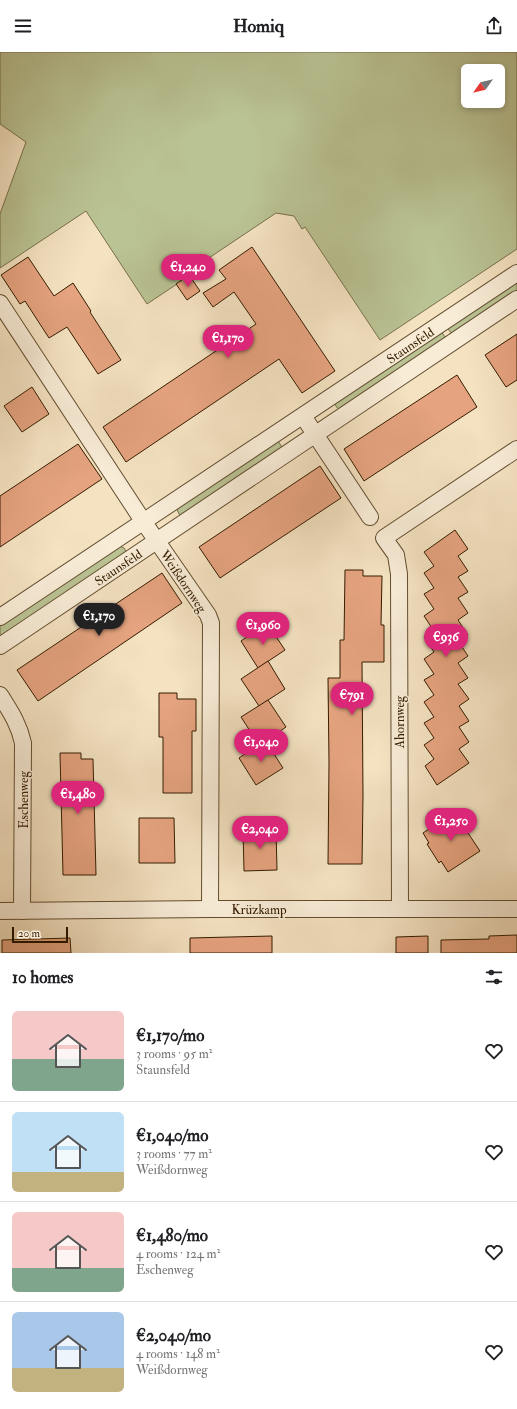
<!DOCTYPE html>
<meta charset="utf-8">
<style>
:root{--surface:#fff;--page:#f2f2f2;--text:#202124;--muted:#757577;--line:#e0e0e0;--accent:#db2777}
body{margin:0;font-family:"IM FELL Double Pica",serif;background:var(--page);color:var(--text);height:100vh;display:flex;flex-direction:column;font-size:15px;white-space:nowrap}
*{box-sizing:border-box;margin:0}
p{font-size:13px;color:var(--muted)}
.icon{flex:none;width:22px;height:22px;fill:none;stroke:currentColor;stroke-width:2;stroke-linecap:round;stroke-linejoin:round}
.map{position:relative;height:901px;overflow:hidden}
.drawer{display:flex;flex-direction:column;background:var(--surface);flex:1}
.drawer>*{flex:none}
.needle{width:26px;rotate:236deg}
.buttons{position:absolute;left:461px;top:12px;display:grid;gap:8px}
.buttons a{display:grid;place-items:center;width:44px;height:44px;border-radius:6px;background:var(--surface);box-shadow:0 2px 6px #0003;font-size:20px}
.scale{position:absolute;left:12px;bottom:10px;width:56px;box-sizing:border-box;padding-left:4px;border:2px solid #341c00;border-top:0;font-size:11px;line-height:14px;white-space:nowrap;color:#341c00;-webkit-text-stroke:3px #f8ecd7;paint-order:stroke}
.price{position:absolute;translate:-50% -34px;padding:0 9px;border-radius:14px;background:var(--accent);color:#fff;font-size:13px;line-height:26px;filter:drop-shadow(0 1px 2px #0008)}
.price::after{content:'';position:absolute;left:50%;top:24px;width:12px;height:9px;margin-left:-6px;background:inherit;clip-path:polygon(0 0,100% 0,50% 100%)}
.price.active{background:#222;color:#fff}
ul{padding:0;list-style:none}
li{display:flex;align-items:center;gap:12px;height:100px;padding:0 12px}
li+li{border-top:1px solid var(--line)}
li span{display:grid;place-items:center;flex:none;width:112px;height:80px;border-radius:6px;color:#555}
li>.icon{margin-inline-start:auto}
span .icon{width:48px;height:48px;fill:#fffc;stroke-width:1}
li b{font-size:17px}
h2{display:flex;justify-content:space-between;align-items:center;height:48px;padding:0 12px;font-size:17px}
header{display:flex;justify-content:space-between;align-items:center;height:52px;padding:0 12px;background:var(--surface);font-size:18px;font-weight:800}
.map>svg:first-child{display:block}
</style>
<header><svg class="icon" aria-label="menu" viewBox="0 0 24 24"><path d="M4 6h16M4 12h16M4 18h16"/></svg>Homiq<svg class="icon" aria-label="share" viewBox="0 0 24 24"><path d="M12 15V3M7 8l5-5 5 5M5 13v7h14v-7"/></svg></header>
<div class="map">
<svg width="517" height="901" viewBox="0 0 517 901">
<rect width="100%" height="100%" fill="#f4e2c1"/>
<filter id="stains"><feTurbulence type="fractalNoise" baseFrequency=".005" numOctaves="4"/><feColorMatrix values="0 0 0 0 .2 0 0 0 0 .09 0 0 0 0 .02 0 0 0 .5 -.17"/></filter>
<radialGradient id="worn" r=".72"><stop offset=".6" stop-color="#630" stop-opacity="0"/><stop offset="1" stop-color="#630" stop-opacity=".3"/></radialGradient>
<!-- green -->
<g fill="#bac394" stroke="#77704a" fill-rule="evenodd">
<path d="M 0,0 L 517,0 L 517,197 L 380,288 L 305,175 L 302,177 L 294,164 L 276,161 L 197,214 L 189,224 L 147,252 L 86,159 L 0,216 L 0,162 L 26,90 L 0,72 ZM 468,19 L 498,19 L 498,49 L 468,49 Z"/>
<path d="M 517,226 L 517,243 L 454,285 L 446,274 Z"/>
<path d="M 440,278 L 448,289 L 340,358 C 337,356 335,354 335,350 Z"/>
<path d="M 278,389 L 282,395 L 182,463 L 179,462 L 176,455 Z"/>
<path d="M 120,494 L 124,496 L 127,501 L 0,584 L 0,573 Z"/>
</g>
<!-- building -->
<g fill="#e5a37f" stroke="#341c00">
<path d="M 252,195 L 335,319 L 302,341 L 279,307 L 126,410 L 103,375 L 256,272 L 234,240 L 213,255 L 203,241 L 226,227 L 219,218 Z"/>
<path d="M 28,205 L 54,244 L 73,231 L 91,259 L 90,260 L 121,308 L 98,322 L 67,275 L 49,286 L 25,249 L 20,252 L 1,223 Z"/>
<path d="M 189,223 L 200,239 L 187,248 L 176,232 Z"/>
<path d="M 517,282 L 517,328 L 506,335 L 485,303 Z"/>
<path d="M 457,323 L 477,355 L 364,429 L 344,397 Z"/>
<path d="M 32,335 L 49,362 L 22,380 L 4,354 Z"/>
<path d="M 78,392 L 102,427 L 0,495 L 0,444 Z"/>
<path d="M 320,414 L 341,446 L 220,526 L 199,495 Z"/>
<path d="M 455,478 L 468,497 L 458,504 L 468,519 L 458,525 L 468,540 L 458,546 L 468,561 L 458,568 L 468,583 L 458,589 L 468,604 L 458,611 L 468,626 L 458,632 L 469,647 L 459,654 L 469,669 L 459,675 L 469,690 L 459,697 L 469,711 L 437,733 L 425,714 L 434,707 L 424,693 L 434,686 L 424,671 L 434,665 L 424,650 L 434,643 L 424,628 L 434,622 L 424,607 L 434,600 L 424,585 L 434,579 L 424,564 L 434,557 L 424,542 L 434,536 L 424,521 L 434,514 L 424,500 Z"/>
<path d="M 345,518 L 363,518 L 363,524 L 382,524 L 381,573 L 384,573 L 384,610 L 362,610 L 363,744 L 362,812 L 328,812 L 329,711 L 328,626 L 340,626 L 340,588 L 344,588 Z"/>
<path d="M 162,521 L 182,551 L 38,649 L 17,618 Z"/>
<path d="M 267,571 L 285,598 L 258,616 L 241,589 Z"/>
<path d="M 268,609 L 285,637 L 259,654 L 241,627 Z"/>
<path d="M 159,641 L 177,641 L 177,647 L 196,647 L 196,679 L 192,679 L 192,741 L 163,741 L 163,685 L 159,685 Z"/>
<path d="M 268,648 L 286,675 L 259,693 L 241,665 Z"/>
<path d="M 265,688 L 283,716 L 256,733 L 239,706 Z"/>
<path d="M 60,701 L 81,701 L 81,707 L 93,707 L 96,823 L 63,823 Z"/>
<path d="M 454,760 L 480,799 L 448,820 L 441,809 L 439,811 L 427,792 L 429,791 L 423,781 Z"/>
<path d="M 139,766 L 174,766 L 175,811 L 139,811 Z"/>
<path d="M 276,777 L 277,818 L 244,819 L 243,778 Z"/>
<path d="M 517,883 L 517,901 L 441,901 L 441,888 L 489,887 L 489,884 Z"/>
<path d="M 272,884 L 272,901 L 190,901 L 190,886 Z"/>
<path d="M 428,884 L 428,901 L 396,901 L 396,885 Z"/>
<path d="M 70,886 L 71,901 L 2,901 L 2,888 Z"/>
</g>
<g fill="none" stroke-linecap="round" stroke-linejoin="round">
<!-- minor casing -->
<g stroke="#644e30" stroke-width="18">
<g id="minor">
<path d="M 0,251 L 143,469 L 208,563 L 211,571 L 210,857"/>
<path d="M 303,364 L 370,465"/>
<path d="M 0,565 L 517,221"/>
<path d="M 0,594 L 517,247"/>
<path d="M 0,643 C 10,659 19,672 23,691 L 22,859"/>
<path d="M 400,857 L 399,522 L 396,503 L 384,486 L 517,397"/>
<path d="M 0,859 L 210,857 L 517,857"/>
</g>
</g>
<!-- minor -->
<use href="#minor" stroke="#f8ecd7" stroke-width="16"/>
</g>
<g text-anchor="middle" stroke-width="3" stroke-linejoin="round" paint-order="stroke">
<!-- street labels -->
<g font-size="13" fill="#341c00" stroke="#f8ecd7">
<text transform="translate(410 293) rotate(-34)" y="5">Staunsfeld</text>
<text transform="translate(118 515) rotate(-34)" y="5">Staunsfeld</text>
<text transform="translate(184 529) rotate(56)" y="5">Weißdornweg</text>
<text transform="translate(399 670) rotate(-90)" y="5">Ahornweg</text>
<text transform="translate(23 748) rotate(-90)" y="5">Eschenweg</text>
<text x="259" y="862">Krüzkamp</text>
</g>
</g>
<rect width="100%" height="100%" filter="url(#stains)"/>
<rect width="100%" height="100%" fill="url(#worn)"/>
</svg>
<div class="buttons">
<a><svg class="needle" viewBox="-14 -14 28 28"><path d="M0-13l5 13h-10z" fill="#e53935"/><path d="M0 13l5-13h-10z" fill="#757577"/></svg></a>
</div>
<div class="scale">20 m</div>
<b class="price" style="left:188px;top:236px">€1,240</b>
<b class="price" style="left:228px;top:307px">€1,170</b>
<b class="price active" style="left:99px;top:585px">€1,170</b>
<b class="price" style="left:263px;top:594px">€1,960</b>
<b class="price" style="left:446px;top:606px">€936</b>
<b class="price" style="left:352px;top:664px">€791</b>
<b class="price" style="left:261px;top:711px">€1,040</b>
<b class="price" style="left:78px;top:763px">€1,480</b>
<b class="price" style="left:451px;top:790px">€1,250</b>
<b class="price" style="left:260px;top:798px">€2,040</b>
</div>
<section class="drawer">
<h2>10 homes<svg class="icon" aria-label="filters" viewBox="0 0 24 24"><path d="M4 7h16M4 17h16"/><circle cx="9" cy="7" r="2"/><circle cx="15" cy="17" r="2"/></svg></h2>
<ul>
<li><span style="background:linear-gradient(#f6c9c9 60%,#7fa58c 0)"><svg class="icon" aria-label="home" viewBox="0 0 24 24"><path d="M3 11l9-7 9 7M6 9v11h12V9"/></svg></span><div><b>€1,170/mo</b><p>3 rooms · 95 m²</p><p>Staunsfeld</p></div><svg class="icon" aria-label="heart" viewBox="0 0 24 24"><path d="M12 20l-8-8c-3-5 5-10 8-4 3-6 11-1 8 4z"/></svg></li>
<li><span style="background:linear-gradient(#bfe0f5 75%,#c2b280 0)"><svg class="icon" aria-label="home" viewBox="0 0 24 24"><path d="M3 11l9-7 9 7M6 9v11h12V9"/></svg></span><div><b>€1,040/mo</b><p>3 rooms · 77 m²</p><p>Weißdornweg</p></div><svg class="icon" aria-label="heart" viewBox="0 0 24 24"><path d="M12 20l-8-8c-3-5 5-10 8-4 3-6 11-1 8 4z"/></svg></li>
<li><span style="background:linear-gradient(#f6c9c9 70%,#7fa58c 0)"><svg class="icon" aria-label="home" viewBox="0 0 24 24"><path d="M3 11l9-7 9 7M6 9v11h12V9"/></svg></span><div><b>€1,480/mo</b><p>4 rooms · 124 m²</p><p>Eschenweg</p></div><svg class="icon" aria-label="heart" viewBox="0 0 24 24"><path d="M12 20l-8-8c-3-5 5-10 8-4 3-6 11-1 8 4z"/></svg></li>
<li><span style="background:linear-gradient(#a9c7e8 70%,#c2b280 0)"><svg class="icon" aria-label="home" viewBox="0 0 24 24"><path d="M3 11l9-7 9 7M6 9v11h12V9"/></svg></span><div><b>€2,040/mo</b><p>4 rooms · 148 m²</p><p>Weißdornweg</p></div><svg class="icon" aria-label="heart" viewBox="0 0 24 24"><path d="M12 20l-8-8c-3-5 5-10 8-4 3-6 11-1 8 4z"/></svg></li>
</ul>
</section>
